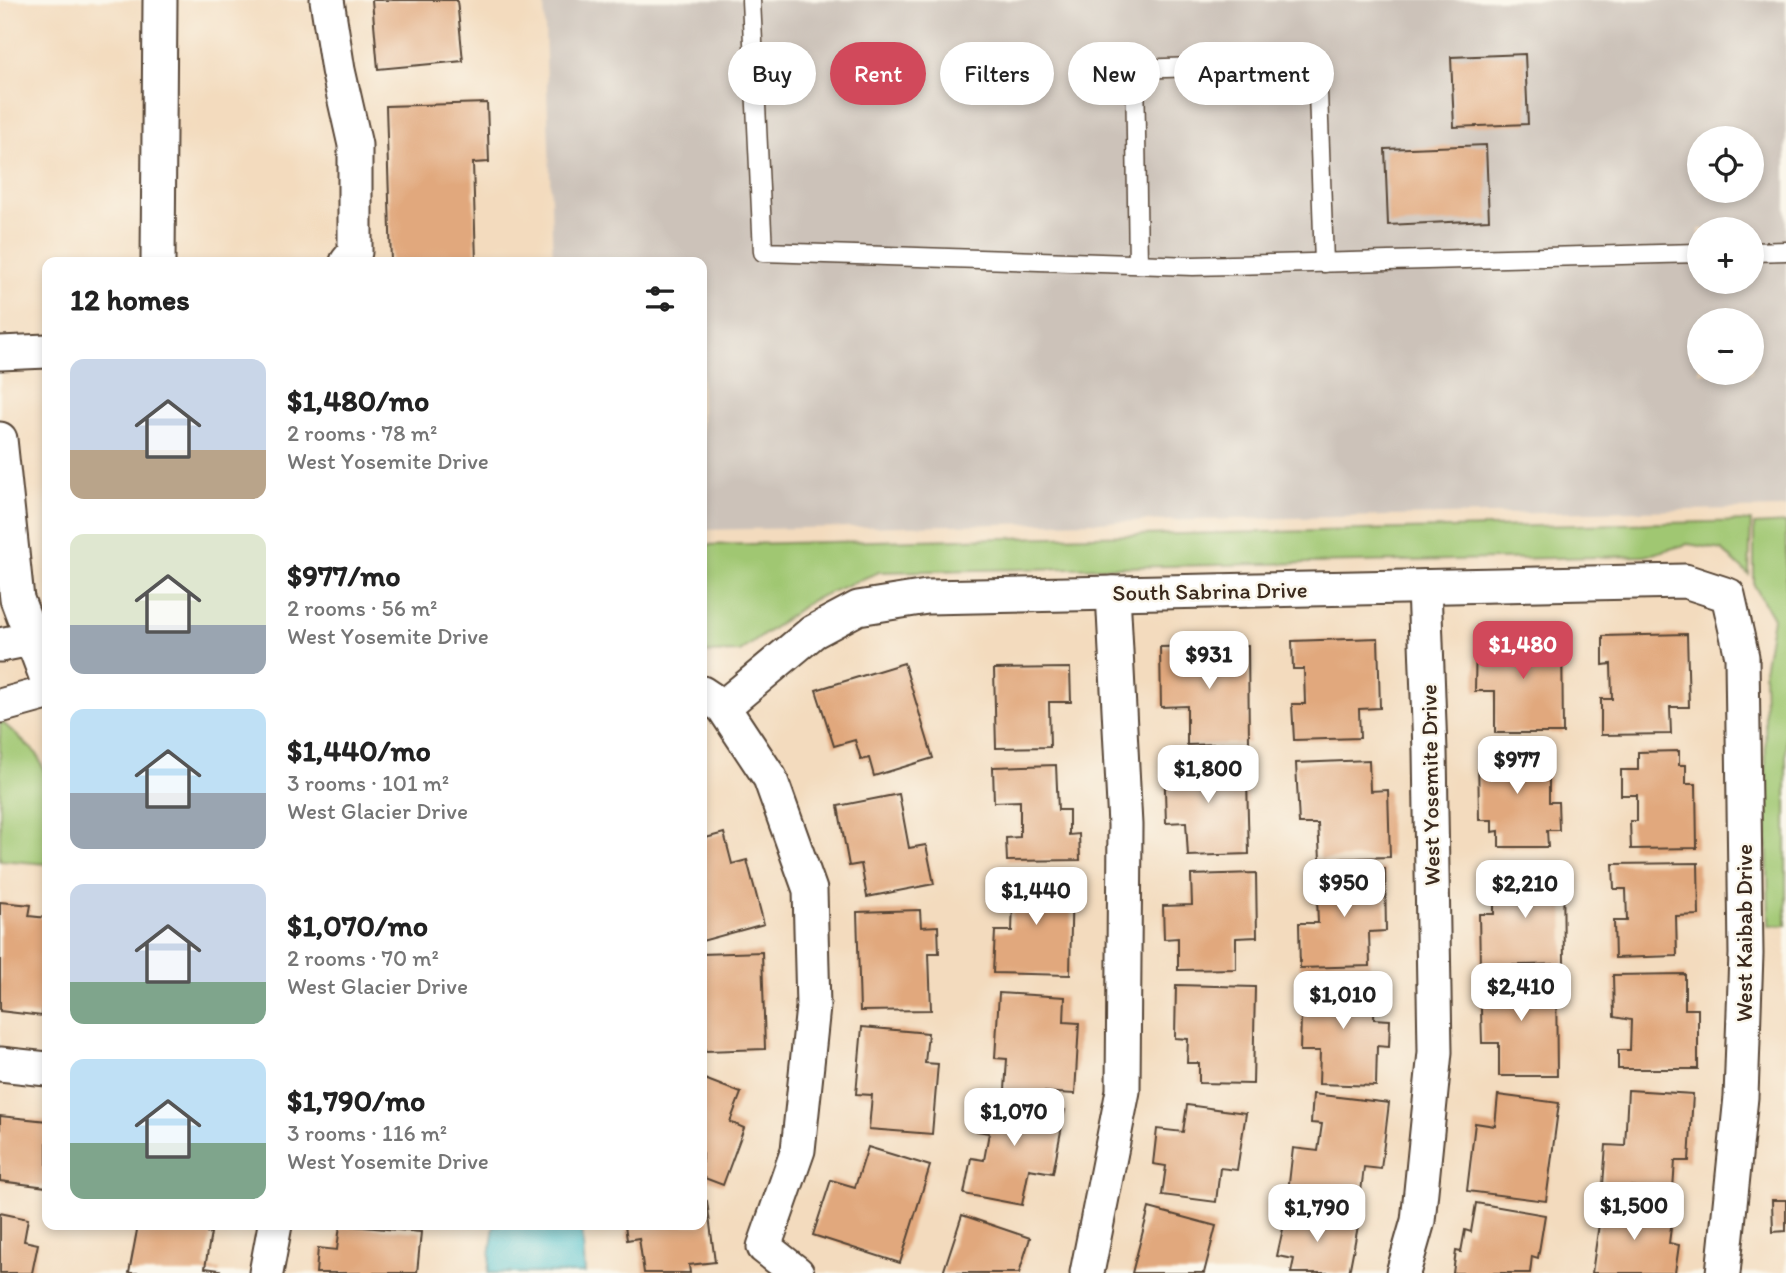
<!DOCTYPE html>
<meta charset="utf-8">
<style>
:root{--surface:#fff;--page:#f6f6f6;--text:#222;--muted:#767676;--accent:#d1495b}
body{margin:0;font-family:Itim,sans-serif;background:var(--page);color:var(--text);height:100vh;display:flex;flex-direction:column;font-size:26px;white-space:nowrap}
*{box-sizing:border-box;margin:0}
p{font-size:23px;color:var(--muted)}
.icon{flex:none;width:38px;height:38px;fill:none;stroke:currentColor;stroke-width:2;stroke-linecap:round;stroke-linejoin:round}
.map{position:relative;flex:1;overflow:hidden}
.side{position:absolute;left:42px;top:257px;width:665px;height:973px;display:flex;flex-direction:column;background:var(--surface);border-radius:14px;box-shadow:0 4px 10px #0003}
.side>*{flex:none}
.guide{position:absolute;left:728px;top:42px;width:665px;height:63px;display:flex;gap:14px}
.buttons{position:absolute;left:1687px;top:126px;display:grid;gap:14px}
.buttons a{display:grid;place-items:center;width:77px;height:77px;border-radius:50%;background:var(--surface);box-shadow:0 4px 10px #0003;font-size:35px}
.price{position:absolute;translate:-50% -60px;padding:0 16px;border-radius:14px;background:#fff;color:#222;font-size:23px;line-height:46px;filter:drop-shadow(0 2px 4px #0008)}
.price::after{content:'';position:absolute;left:50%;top:42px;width:21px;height:16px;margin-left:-10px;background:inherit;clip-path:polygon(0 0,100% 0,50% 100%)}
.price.on{background:var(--accent);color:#fff}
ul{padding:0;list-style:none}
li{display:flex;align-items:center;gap:21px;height:175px;padding:0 28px}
li span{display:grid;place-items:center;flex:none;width:196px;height:140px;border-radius:14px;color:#555}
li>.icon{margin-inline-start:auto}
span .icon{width:84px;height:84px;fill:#fffc;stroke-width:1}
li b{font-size:30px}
h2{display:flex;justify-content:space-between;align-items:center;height:84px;padding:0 28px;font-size:30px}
.tag{padding:0 24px;border-radius:32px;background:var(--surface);box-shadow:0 4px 10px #0003;font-size:24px;line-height:63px}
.tag.on{background:var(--accent);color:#fff}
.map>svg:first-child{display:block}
</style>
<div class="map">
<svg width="1786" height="1273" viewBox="0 0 1786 1273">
<rect width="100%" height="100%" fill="#fbf7ec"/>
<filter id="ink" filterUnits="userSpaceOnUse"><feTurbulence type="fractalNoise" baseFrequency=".0143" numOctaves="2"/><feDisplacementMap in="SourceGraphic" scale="14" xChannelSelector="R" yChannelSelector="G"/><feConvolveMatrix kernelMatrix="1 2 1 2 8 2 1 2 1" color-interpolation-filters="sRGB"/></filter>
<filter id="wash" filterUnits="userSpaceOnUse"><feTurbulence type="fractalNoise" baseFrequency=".00686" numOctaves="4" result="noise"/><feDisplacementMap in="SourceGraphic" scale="28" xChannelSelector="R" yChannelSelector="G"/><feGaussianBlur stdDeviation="1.57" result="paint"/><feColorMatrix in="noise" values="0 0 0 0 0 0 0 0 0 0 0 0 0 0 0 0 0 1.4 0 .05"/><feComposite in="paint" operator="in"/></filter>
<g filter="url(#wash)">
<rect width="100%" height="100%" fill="#f3dbbe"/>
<!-- industrial -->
<path fill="#ccc2b9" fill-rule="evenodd" d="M 544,0 L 1786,0 L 1786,508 L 702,530 L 702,262 L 553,262 ZM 1699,138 L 1752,138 L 1752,191 L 1699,191 ZM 1699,229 L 1752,229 L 1752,282 L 1699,282 ZM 1699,320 L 1752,320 L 1752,373 L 1699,373 Z"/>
<!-- green -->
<g fill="#a0c772" stroke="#6e7848" stroke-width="2">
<path d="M 1751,521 L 1749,575 L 1722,550 L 1688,544 L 1645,556 L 879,572 L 812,600 L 740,652 L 702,653 L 702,545 Z"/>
<path d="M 1786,523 L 1786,925 L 1769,926 L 1764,670 L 1773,618 L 1754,585 L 1754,525 Z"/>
<path d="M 0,720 L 37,754 L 47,777 L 47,864 L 0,860 Z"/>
</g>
<!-- water -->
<path fill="#55c2cd" stroke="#487676" stroke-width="2" d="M 494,1225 L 582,1225 L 585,1273 L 488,1273 Z"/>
<g id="blocks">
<!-- building -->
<g fill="#e1a87d">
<path d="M 372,0 L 457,0 L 463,61 L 378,69 Z"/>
<path d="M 1525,54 L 1528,124 L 1454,127 L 1451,57 Z"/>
<path d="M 487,103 L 489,162 L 473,163 L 476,262 L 391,262 L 386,106 Z"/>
<path d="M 1486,145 L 1489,220 L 1388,225 L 1385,149 Z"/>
<path d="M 1687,634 L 1689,707 L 1670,707 L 1671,734 L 1601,735 L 1601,699 L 1612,699 L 1611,664 L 1603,665 L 1603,636 Z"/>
<path d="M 1562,635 L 1563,733 L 1495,733 L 1495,691 L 1475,691 L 1476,636 Z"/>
<path d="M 1378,638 L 1380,708 L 1359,709 L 1360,738 L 1294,740 L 1292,704 L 1305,704 L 1304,669 L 1293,669 L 1292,641 Z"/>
<path d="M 1248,645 L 1249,743 L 1187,745 L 1187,706 L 1161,707 L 1160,647 Z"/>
<path d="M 904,663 L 933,758 L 874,776 L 869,758 L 861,760 L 855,740 L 834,746 L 816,690 Z"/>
<path d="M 1070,668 L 1071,702 L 1049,702 L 1050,747 L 996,748 L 994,669 Z"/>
<path d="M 1549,749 L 1549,802 L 1558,802 L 1559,830 L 1547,830 L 1548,847 L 1499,847 L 1499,831 L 1492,832 L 1492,820 L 1479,820 L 1478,750 Z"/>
<path d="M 1679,751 L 1679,765 L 1686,765 L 1686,784 L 1696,784 L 1697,848 L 1631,849 L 1630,821 L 1637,821 L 1637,795 L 1621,795 L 1621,770 L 1638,770 L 1638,752 Z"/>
<path d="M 1232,756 L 1232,781 L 1247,781 L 1249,854 L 1188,856 L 1186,822 L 1166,823 L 1164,758 Z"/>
<path d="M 1369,760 L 1370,791 L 1388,790 L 1390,857 L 1320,859 L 1318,824 L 1299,824 L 1296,763 Z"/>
<path d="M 1056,765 L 1058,810 L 1069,810 L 1069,835 L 1079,834 L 1080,860 L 1007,861 L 1006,838 L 1020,837 L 1020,801 L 994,802 L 993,767 Z"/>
<path d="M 899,794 L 909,848 L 926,845 L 934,884 L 867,897 L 861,864 L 849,866 L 838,806 Z"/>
<path d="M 724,833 L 732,864 L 747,860 L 764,924 L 702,941 L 702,839 Z"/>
<path d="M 1698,863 L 1699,915 L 1676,916 L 1677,956 L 1615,958 L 1614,921 L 1627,921 L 1626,889 L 1614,889 L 1613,864 Z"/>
<path d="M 1563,867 L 1564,964 L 1480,966 L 1479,914 L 1494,914 L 1494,886 L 1505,886 L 1505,868 Z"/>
<path d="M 1385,869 L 1386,931 L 1369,932 L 1370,966 L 1300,968 L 1299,923 L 1318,923 L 1316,871 Z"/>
<path d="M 1256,873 L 1257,937 L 1236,938 L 1236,969 L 1178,970 L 1178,938 L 1164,939 L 1163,906 L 1192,905 L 1191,875 Z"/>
<path d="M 1006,874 L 1072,876 L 1070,975 L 993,973 L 995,931 L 1012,931 L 1013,901 L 1005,901 Z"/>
<path d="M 0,902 L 31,905 L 29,916 L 47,918 L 47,966 L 42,1016 L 0,1011 Z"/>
<path d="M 920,910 L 921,927 L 938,926 L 939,953 L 929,953 L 931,1010 L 860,1011 L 857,912 Z"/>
<path d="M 762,952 L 765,1049 L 705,1051 L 704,1037 L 702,1037 L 702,1009 L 704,1009 L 702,954 Z"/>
<path d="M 1685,974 L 1685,1009 L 1698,1009 L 1698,1069 L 1618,1069 L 1618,1050 L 1630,1050 L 1631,1020 L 1614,1017 L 1613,975 Z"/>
<path d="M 1556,976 L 1557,1076 L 1499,1076 L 1499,1043 L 1482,1043 L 1480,977 Z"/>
<path d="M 1302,982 L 1375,984 L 1374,1019 L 1390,1020 L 1389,1047 L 1377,1046 L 1376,1086 L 1319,1084 L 1320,1051 L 1300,1051 Z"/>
<path d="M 1176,985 L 1255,987 L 1253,1084 L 1199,1083 L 1199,1063 L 1187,1063 L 1188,1039 L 1175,1038 Z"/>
<path d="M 999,993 L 1065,997 L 1064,1022 L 1079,1023 L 1075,1094 L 1005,1090 L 1007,1059 L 995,1058 Z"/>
<path d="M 862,1027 L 928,1033 L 925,1063 L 938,1064 L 932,1134 L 869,1129 L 872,1095 L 856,1094 Z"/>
<path d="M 702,1078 L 741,1093 L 730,1122 L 744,1128 L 723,1185 L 702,1177 Z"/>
<path d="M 1628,1090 L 1693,1094 L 1689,1161 L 1675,1161 L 1673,1189 L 1603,1185 L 1606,1145 L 1625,1146 Z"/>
<path d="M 984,1094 L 1065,1110 L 1053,1173 L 1029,1169 L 1022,1205 L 964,1194 L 971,1158 L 984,1160 L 989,1133 L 977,1131 Z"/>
<path d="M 1313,1094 L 1389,1103 L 1381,1169 L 1364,1167 L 1360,1200 L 1288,1192 L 1293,1148 L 1318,1151 L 1322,1124 L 1311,1123 Z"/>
<path d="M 1498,1095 L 1559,1103 L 1546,1201 L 1467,1191 L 1475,1123 L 1495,1126 Z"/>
<path d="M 1187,1105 L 1246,1113 L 1237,1170 L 1220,1168 L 1216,1202 L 1162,1195 L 1166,1166 L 1153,1164 L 1157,1129 L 1183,1132 Z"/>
<path d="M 0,1116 L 47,1121 L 47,1187 L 0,1181 Z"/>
<path d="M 868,1147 L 930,1166 L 900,1263 L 813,1235 L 831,1180 L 855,1187 Z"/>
<path d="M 1772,1200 L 1786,1200 L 1786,1231 L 1773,1232 Z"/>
<path d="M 707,1201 L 715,1262 L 689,1265 L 690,1273 L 644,1273 L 639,1238 L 627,1240 L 625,1225 L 702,1225 L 702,1202 Z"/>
<path d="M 1476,1203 L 1545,1215 L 1538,1258 L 1532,1256 L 1530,1273 L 1453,1273 L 1456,1251 L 1461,1252 L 1465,1230 L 1471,1232 Z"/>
<path d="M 1602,1203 L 1673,1213 L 1669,1243 L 1679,1245 L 1675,1273 L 1592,1273 Z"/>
<path d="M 1149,1208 L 1216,1226 L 1204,1273 L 1132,1273 Z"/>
<path d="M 1287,1211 L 1358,1226 L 1349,1273 L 1291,1273 L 1294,1259 L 1277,1256 Z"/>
<path d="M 0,1213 L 28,1219 L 24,1241 L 38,1244 L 32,1273 L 0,1273 Z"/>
<path d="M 962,1215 L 1030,1238 L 1019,1273 L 943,1273 Z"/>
<path d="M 138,1225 L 167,1225 L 211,1233 L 205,1268 L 220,1270 L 219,1273 L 129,1273 Z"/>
<path d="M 340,1225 L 421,1232 L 417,1273 L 316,1273 L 318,1248 L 337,1250 Z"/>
</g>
</g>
</g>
<g filter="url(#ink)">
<use href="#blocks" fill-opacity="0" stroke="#574536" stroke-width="2"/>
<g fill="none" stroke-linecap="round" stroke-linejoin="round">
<!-- service casing -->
<g stroke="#574536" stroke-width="21">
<g id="service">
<path d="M 751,0 L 763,252 L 1193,266 L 1699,253"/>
<path d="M 1752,252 L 1786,251"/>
<path d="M 1138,264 L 1135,69 L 1317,63 L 1324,263"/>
</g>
</g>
<!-- minor casing -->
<g stroke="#574536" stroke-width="37">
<g id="minor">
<path d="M 327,0 L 338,70 L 355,145 L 355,252 L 347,262"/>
<path d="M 158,262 L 160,0"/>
<path d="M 0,353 L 47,351"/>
<path d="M 0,439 L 17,599 L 47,679"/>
<path d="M 0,645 L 30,639"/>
<path d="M 702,693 L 723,707 L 770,778 L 810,890 L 813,1007 L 798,1150 L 764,1247 L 797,1273"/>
<path d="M 0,706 L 47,693"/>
<path d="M 723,707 L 813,632 L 858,608 L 927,597 L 1685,581 L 1728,595 L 1742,657 L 1746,954 L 1741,1097 L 1723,1273"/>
<path d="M 0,1064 L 47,1069"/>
<path d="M 266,1273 L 275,1225"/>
<path d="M 1087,1273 L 1123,1091 L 1125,825 L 1113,593"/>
<path d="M 1403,1273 L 1418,1221 L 1435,1052 L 1430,751 L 1424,587"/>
</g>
</g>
<!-- service -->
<use href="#service" stroke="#fff" stroke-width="18"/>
<!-- minor -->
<use href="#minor" stroke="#fff" stroke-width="33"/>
</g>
</g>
<g text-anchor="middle" stroke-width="5" stroke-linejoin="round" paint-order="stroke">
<!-- street labels -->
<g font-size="23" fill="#3b2a1e" stroke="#fbf7ec">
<text transform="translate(1210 591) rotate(-1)" y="8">South Sabrina Drive</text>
<text transform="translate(1430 785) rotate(-91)" y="8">West Yosemite Drive</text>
<text transform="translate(1744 933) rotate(-90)" y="8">West Kaibab Drive</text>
</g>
</g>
</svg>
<div class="buttons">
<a><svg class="icon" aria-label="locate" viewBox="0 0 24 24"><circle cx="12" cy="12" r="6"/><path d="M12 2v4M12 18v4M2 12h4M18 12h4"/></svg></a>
<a>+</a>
<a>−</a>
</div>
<b class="price on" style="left:1523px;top:681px">$1,480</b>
<b class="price" style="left:1209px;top:691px">$931</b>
<b class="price" style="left:1517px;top:796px">$977</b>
<b class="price" style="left:1208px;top:805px">$1,800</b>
<b class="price" style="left:1344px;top:919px">$950</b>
<b class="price" style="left:1525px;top:920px">$2,210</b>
<b class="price" style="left:1036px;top:927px">$1,440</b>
<b class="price" style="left:1521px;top:1023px">$2,410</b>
<b class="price" style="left:1343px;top:1031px">$1,010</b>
<b class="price" style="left:1014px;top:1148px">$1,070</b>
<b class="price" style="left:1634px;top:1242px">$1,500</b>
<b class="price" style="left:1317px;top:1244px">$1,790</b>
<div class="guide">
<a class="tag">Buy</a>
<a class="tag on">Rent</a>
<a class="tag">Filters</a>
<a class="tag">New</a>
<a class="tag">Apartment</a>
</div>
<section class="side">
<h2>12 homes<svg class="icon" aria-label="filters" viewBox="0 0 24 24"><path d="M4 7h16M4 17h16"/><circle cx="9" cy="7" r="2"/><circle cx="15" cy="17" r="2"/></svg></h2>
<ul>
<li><span style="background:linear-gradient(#c9d6e8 65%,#b9a48a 0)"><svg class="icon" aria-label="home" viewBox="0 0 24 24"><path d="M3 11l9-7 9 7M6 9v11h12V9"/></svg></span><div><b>$1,480/mo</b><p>2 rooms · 78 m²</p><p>West Yosemite Drive</p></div></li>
<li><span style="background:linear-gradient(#dfe7d0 65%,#9aa5b1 0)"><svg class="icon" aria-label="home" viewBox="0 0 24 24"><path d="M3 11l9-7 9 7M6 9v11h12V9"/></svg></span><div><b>$977/mo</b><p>2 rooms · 56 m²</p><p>West Yosemite Drive</p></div></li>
<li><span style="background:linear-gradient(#bfe0f5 60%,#9aa5b1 0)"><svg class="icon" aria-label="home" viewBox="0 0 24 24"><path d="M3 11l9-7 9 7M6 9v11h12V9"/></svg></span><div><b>$1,440/mo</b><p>3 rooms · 101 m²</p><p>West Glacier Drive</p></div></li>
<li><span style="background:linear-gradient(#c9d6e8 70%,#7fa58c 0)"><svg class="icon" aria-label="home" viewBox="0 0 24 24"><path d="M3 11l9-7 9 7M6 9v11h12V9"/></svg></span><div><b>$1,070/mo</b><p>2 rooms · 70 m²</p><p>West Glacier Drive</p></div></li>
<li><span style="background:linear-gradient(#bfe0f5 60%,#7fa58c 0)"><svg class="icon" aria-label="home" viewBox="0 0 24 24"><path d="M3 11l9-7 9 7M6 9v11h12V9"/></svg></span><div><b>$1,790/mo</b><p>3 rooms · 116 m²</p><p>West Yosemite Drive</p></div></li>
</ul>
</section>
</div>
